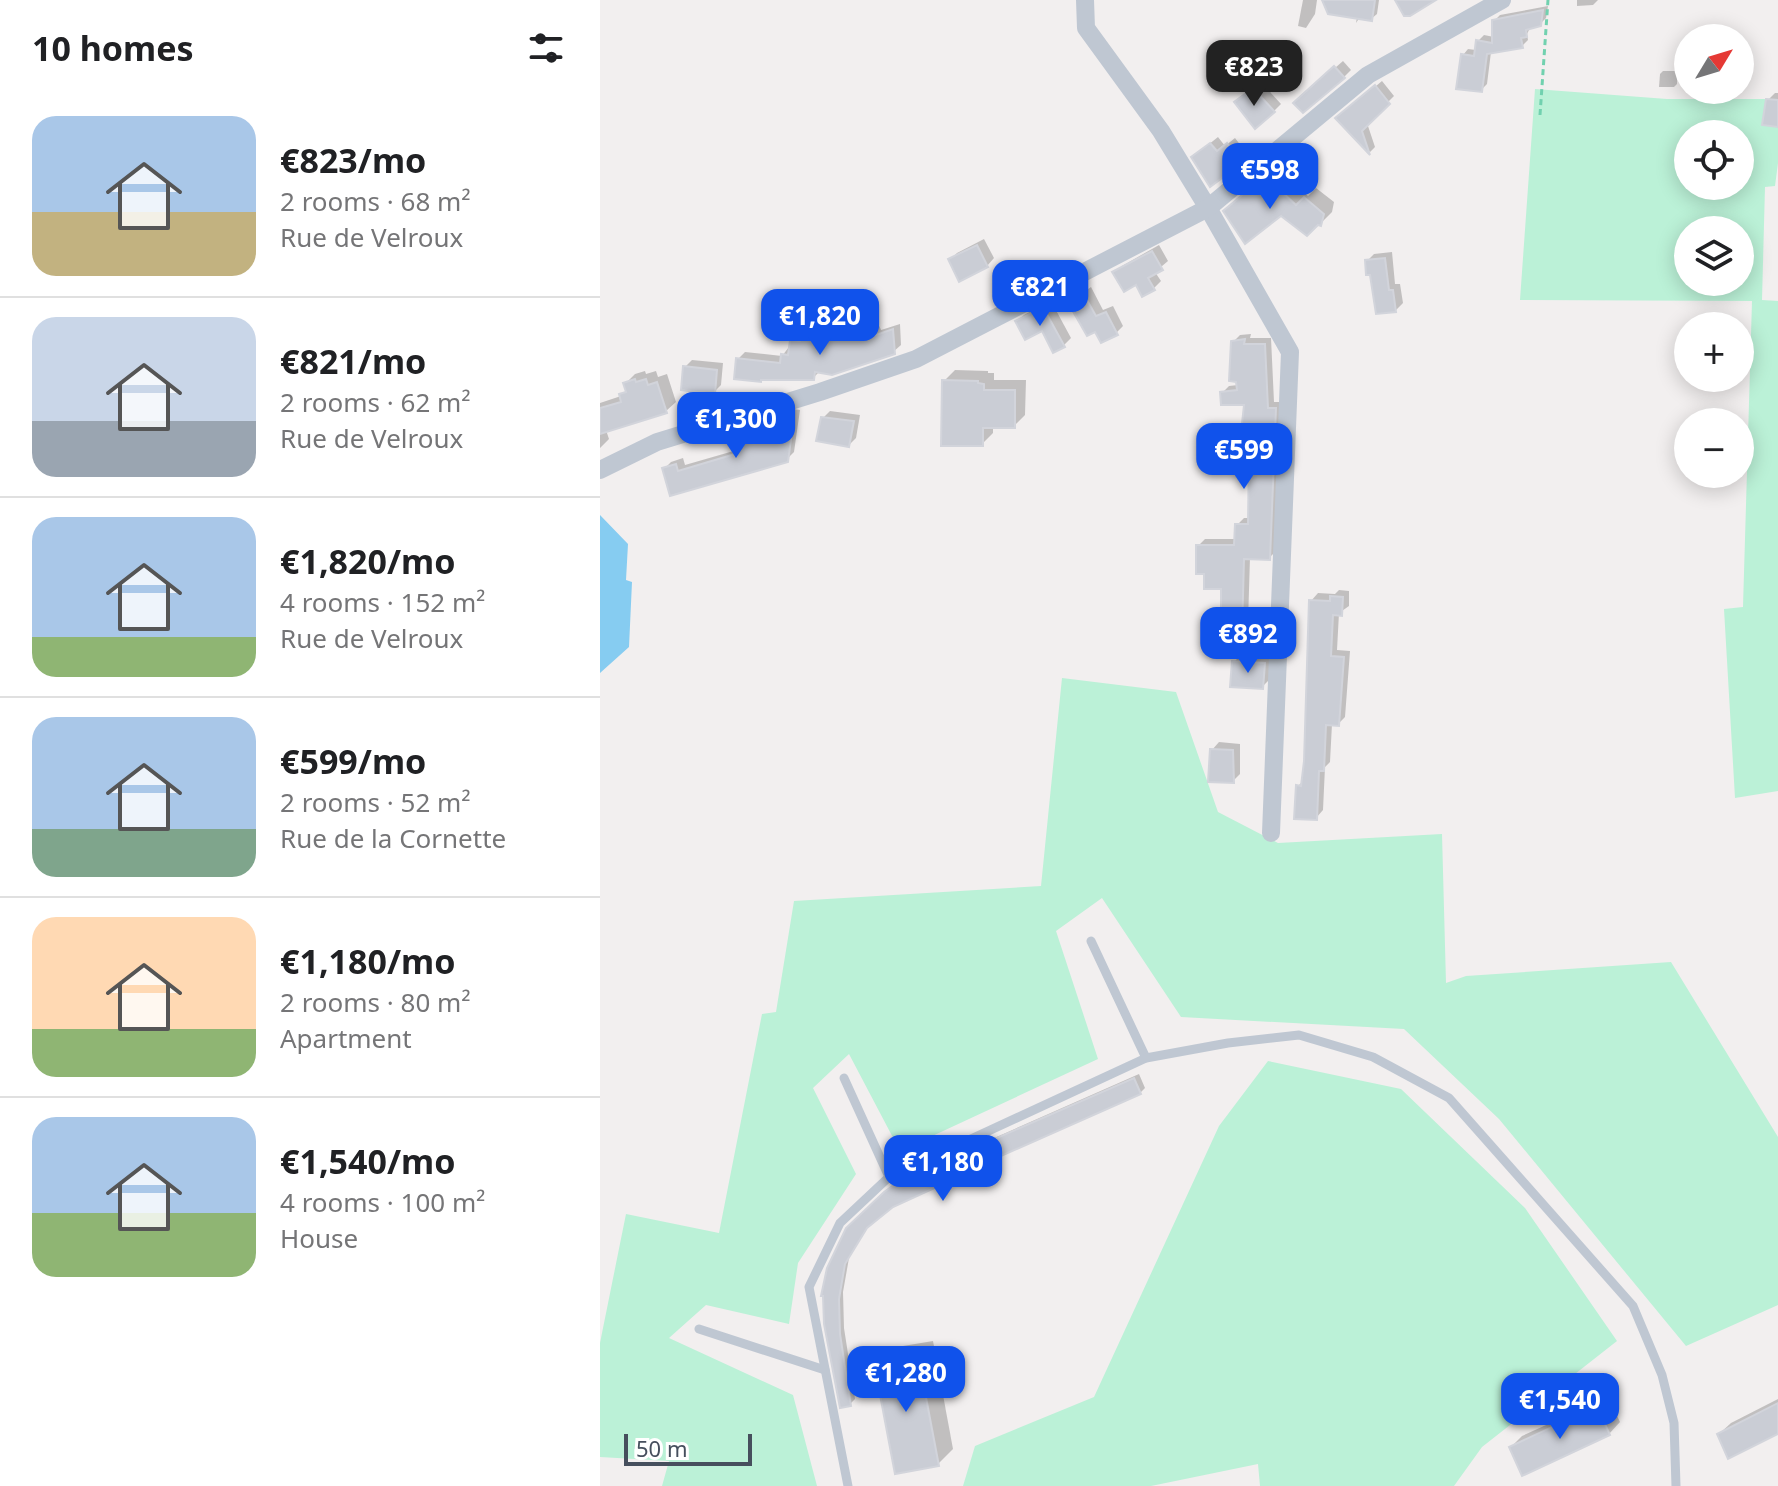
<!DOCTYPE html>
<meta charset="utf-8">
<style>
:root{--surface:#fff;--page:#f2f2f2;--text:#202124;--muted:#757577;--line:#e0e0e0;--accent:#1052eb}
body{margin:0;font-family:"Noto Sans",sans-serif;background:var(--page);color:var(--text);height:100vh;display:flex;flex-direction:column;font-size:30px;white-space:nowrap}
*{box-sizing:border-box;margin:0}
p{font-size:26px;color:var(--muted)}
.icon{flex:none;width:44px;height:44px;fill:none;stroke:currentColor;stroke-width:2;stroke-linecap:round;stroke-linejoin:round}
.map{position:relative;flex:1;overflow:hidden}
.panel{display:flex;flex-direction:column;background:var(--surface);width:600px}
.panel>*{flex:none}
.needle{width:52px;rotate:52deg}
.tools{position:absolute;left:1074px;top:24px;display:grid;gap:16px}
.tools a{display:grid;place-items:center;width:80px;height:80px;border-radius:50%;background:var(--surface);box-shadow:0 4px 20px #0003;font-size:40px}
.scale{position:absolute;left:24px;bottom:20px;width:128px;box-sizing:border-box;padding-left:8px;border:4px solid #464f5d;border-top:0;font-size:22px;line-height:28px;white-space:nowrap;color:#464f5d;-webkit-text-stroke:6px #fff;paint-order:stroke}
.price{position:absolute;translate:-50% -68px;padding:0 18px;border-radius:16px;background:var(--accent);color:#fff;font-size:26px;line-height:52px;filter:drop-shadow(0 2px 4px #0008)}
.price::after{content:'';position:absolute;left:50%;top:48px;width:24px;height:18px;margin-left:-12px;background:inherit;clip-path:polygon(0 0,100% 0,50% 100%)}
.price.active{background:#222;color:#fff}
ul{padding:0;list-style:none}
li{display:flex;align-items:center;gap:24px;height:200px;padding:0 32px}
li+li{border-top:2px solid var(--line)}
li span{display:grid;place-items:center;flex:none;width:224px;height:160px;border-radius:24px;color:#555}
li>.icon{margin-inline-start:auto}
span .icon{width:96px;height:96px;fill:#fffc;stroke-width:1}
li b{font-size:34px}
h2{display:flex;justify-content:space-between;align-items:center;height:96px;padding:0 32px;font-size:34px}
main{display:flex;flex:1;min-height:0}
.map>svg:first-child{display:block}
</style>
<main>
<section class="panel">
<h2>10 homes<svg class="icon" aria-label="filters" viewBox="0 0 24 24"><path d="M4 7h16M4 17h16"/><circle cx="9" cy="7" r="2"/><circle cx="15" cy="17" r="2"/></svg></h2>
<ul>
<li><span style="background:linear-gradient(#a9c7e8 60%,#c2b280 0)"><svg class="icon" aria-label="home" viewBox="0 0 24 24"><path d="M3 11l9-7 9 7M6 9v11h12V9"/></svg></span><div><b>€823/mo</b><p>2 rooms · 68 m²</p><p>Rue de Velroux</p></div></li>
<li><span style="background:linear-gradient(#c9d6e8 65%,#9aa5b1 0)"><svg class="icon" aria-label="home" viewBox="0 0 24 24"><path d="M3 11l9-7 9 7M6 9v11h12V9"/></svg></span><div><b>€821/mo</b><p>2 rooms · 62 m²</p><p>Rue de Velroux</p></div></li>
<li><span style="background:linear-gradient(#a9c7e8 75%,#8fb573 0)"><svg class="icon" aria-label="home" viewBox="0 0 24 24"><path d="M3 11l9-7 9 7M6 9v11h12V9"/></svg></span><div><b>€1,820/mo</b><p>4 rooms · 152 m²</p><p>Rue de Velroux</p></div></li>
<li><span style="background:linear-gradient(#a9c7e8 70%,#7fa58c 0)"><svg class="icon" aria-label="home" viewBox="0 0 24 24"><path d="M3 11l9-7 9 7M6 9v11h12V9"/></svg></span><div><b>€599/mo</b><p>2 rooms · 52 m²</p><p>Rue de la Cornette</p></div></li>
<li><span style="background:linear-gradient(#ffd9b3 70%,#8fb573 0)"><svg class="icon" aria-label="home" viewBox="0 0 24 24"><path d="M3 11l9-7 9 7M6 9v11h12V9"/></svg></span><div><b>€1,180/mo</b><p>2 rooms · 80 m²</p><p>Apartment</p></div></li>
<li><span style="background:linear-gradient(#a9c7e8 60%,#8fb573 0)"><svg class="icon" aria-label="home" viewBox="0 0 24 24"><path d="M3 11l9-7 9 7M6 9v11h12V9"/></svg></span><div><b>€1,540/mo</b><p>4 rooms · 100 m²</p><p>House</p></div></li>
</ul>
</section>
<div class="map">
<svg width="1178" height="1486" viewBox="0 0 1178 1486">
<rect width="100%" height="100%" fill="#f2efef"/>
<!-- green -->
<g fill="#bbf1d7" fill-rule="evenodd">
<path d="M 935,89 L 1067,99 L 1178,99 L 1178,163 L 1175,186 L 1165,187 L 1162,300 L 1178,301 L 1178,791 L 1135,798 L 1124,609 L 1143,607 L 1152,301 L 920,300 ZM 1088,134 L 1140,134 L 1140,186 L 1088,186 ZM 1088,230 L 1140,230 L 1140,282 L 1088,282 Z"/>
<path d="M 462,678 L 576,692 L 618,812 L 678,843 L 842,834 L 846,983 L 866,976 L 1071,962 L 1178,1137 L 1178,1305 L 1086,1346 L 899,1119 L 804,1029 L 581,1017 L 502,898 L 456,931 L 498,1059 L 300,1151 L 249,1054 L 213,1088 L 256,1174 L 198,1263 L 189,1324 L 106,1305 L 69,1338 L 193,1395 L 217,1486 L 62,1486 L 69,1461 L 0,1457 L 0,1343 L 26,1214 L 119,1233 L 162,1014 L 176,1012 L 194,901 L 441,886 Z"/>
<path d="M 668,1061 L 801,1089 L 925,1208 L 1017,1341 L 882,1447 L 854,1486 L 660,1486 L 658,1464 L 551,1486 L 363,1486 L 375,1446 L 494,1397 L 619,1126 Z"/>
</g>
<!-- water -->
<path fill="#86ccf1" d="M 0,515 L 28,544 L 26,580 L 32,582 L 29,647 L 0,673 Z"/>
<!-- shadow -->
<g fill="#0003">
<path d="M 703,0 L 717,0 L 715,14 L 706,28 L 698,26 Z"/>
<path d="M 725,0 L 779,0 L 777,14 L 771,19 L 760,17 L 756,23 L 757,17 Z"/>
<path d="M 977,0 L 998,0 L 993,5 L 977,6 Z"/>
<path d="M 948,6 L 946,18 L 940,24 L 931,26 L 927,34 L 928,40 L 922,46 L 891,52 L 887,84 L 881,90 L 863,55 L 868,49 L 876,50 L 878,41 L 884,35 L 894,37 L 894,21 L 900,15 Z"/>
<path d="M 743,61 L 751,70 L 744,77 L 703,96 Z"/>
<path d="M 1063,71 L 1077,71 L 1077,84 L 1074,87 L 1059,87 L 1060,74 Z"/>
<path d="M 782,81 L 794,96 L 767,123 L 775,147 L 770,152 L 738,118 Z"/>
<path d="M 661,82 L 681,104 L 674,111 L 644,95 Z"/>
<path d="M 1175,93 L 1178,93 L 1178,125 L 1168,100 Z"/>
<path d="M 618,137 L 625,146 L 635,138 L 648,155 L 610,184 L 593,157 Z"/>
<path d="M 677,166 L 708,196 L 716,188 L 734,202 L 732,212 L 721,223 L 637,200 Z"/>
<path d="M 384,239 L 394,258 L 387,266 L 350,260 L 357,253 Z"/>
<path d="M 559,245 L 568,261 L 555,272 L 561,281 L 554,288 L 515,273 L 522,266 Z"/>
<path d="M 792,252 L 795,284 L 800,284 L 803,303 L 796,310 L 767,261 L 774,254 Z"/>
<path d="M 491,287 L 503,310 L 513,306 L 523,326 L 516,333 L 469,302 Z"/>
<path d="M 451,301 L 471,338 L 464,345 L 442,329 L 417,322 L 424,315 Z"/>
<path d="M 276,318 L 281,330 L 300,324 L 301,345 L 293,352 L 220,371 L 213,378 L 138,359 L 145,352 L 182,356 L 199,334 L 206,335 L 209,332 L 233,334 Z"/>
<path d="M 651,334 L 650,338 L 671,338 L 674,402 L 682,402 L 676,551 L 669,558 L 650,557 L 648,623 L 644,634 L 637,641 L 613,618 L 623,611 L 623,587 L 598,546 L 605,539 L 636,539 L 637,525 L 644,518 L 650,518 L 651,451 L 646,403 L 622,393 L 629,386 L 638,385 L 633,342 L 640,335 Z"/>
<path d="M 92,360 L 123,363 L 121,385 L 114,392 L 85,367 Z"/>
<path d="M 355,370 L 388,371 L 388,373 L 394,373 L 394,380 L 426,380 L 425,415 L 414,426 L 393,426 L 393,433 L 382,444 L 344,381 Z"/>
<path d="M 45,371 L 46,374 L 56,371 L 58,377 L 67,374 L 76,402 L 66,411 L 6,430 L 9,439 L 0,448 L 0,403 L 21,396 L 27,389 L 25,384 L 35,374 Z"/>
<path d="M 193,409 L 200,410 L 194,452 L 186,460 L 71,494 L 64,469 L 71,462 L 83,458 L 85,465 L 137,450 L 143,440 L 170,432 L 172,421 L 180,414 Z"/>
<path d="M 230,411 L 260,415 L 256,438 L 249,445 L 223,418 Z"/>
<path d="M 739,590 L 749,591 L 749,606 L 739,613 L 737,650 L 750,651 L 745,717 L 738,724 L 732,724 L 730,762 L 725,767 L 723,810 L 716,818 L 698,786 L 704,780 L 711,601 L 718,593 L 735,594 Z"/>
<path d="M 641,655 L 671,656 L 669,680 L 662,687 L 634,662 Z"/>
<path d="M 619,742 L 640,744 L 640,774 L 633,781 L 612,750 Z"/>
<path d="M 539,1074 L 545,1088 L 540,1093 L 345,1179 L 340,1184 L 292,1205 L 270,1223 L 249,1258 L 243,1292 L 244,1328 L 255,1399 L 250,1404 L 225,1294 L 291,1188 L 308,1176 Z"/>
<path d="M 333,1341 L 353,1449 L 338,1464 L 276,1364 L 291,1348 Z"/>
<path d="M 1008,1397 L 1020,1422 L 1009,1434 L 911,1447 L 922,1436 Z"/>
<path d="M 1178,1399 L 1178,1432 L 1119,1434 L 1131,1423 Z"/>
</g>
<!-- building -->
<g fill="#cacdd5" stroke="#d2d4db" stroke-width="2">
<path d="M 722,0 L 775,0 L 772,21 L 728,14 Z"/>
<path d="M 795,0 L 836,0 L 810,16 L 804,16 Z"/>
<path d="M 943,10 L 941,26 L 926,30 L 927,37 L 921,38 L 923,48 L 887,54 L 882,92 L 856,89 L 861,54 L 874,56 L 876,40 L 892,43 L 892,20 Z"/>
<path d="M 734,66 L 745,78 L 703,113 L 693,103 Z"/>
<path d="M 775,85 L 790,104 L 762,131 L 770,155 L 735,118 Z"/>
<path d="M 653,88 L 675,112 L 655,129 L 634,102 Z"/>
<path d="M 1166,99 L 1178,100 L 1178,127 L 1162,125 Z"/>
<path d="M 610,143 L 617,151 L 627,143 L 642,163 L 610,187 L 591,157 Z"/>
<path d="M 665,176 L 696,205 L 704,197 L 724,214 L 721,226 L 718,225 L 707,236 L 681,216 L 645,244 L 623,211 Z"/>
<path d="M 377,245 L 388,267 L 359,282 L 348,259 Z"/>
<path d="M 552,251 L 563,270 L 548,278 L 555,290 L 542,297 L 536,285 L 524,292 L 512,272 Z"/>
<path d="M 785,258 L 789,290 L 793,290 L 796,312 L 776,314 L 770,275 L 766,275 L 765,260 Z"/>
<path d="M 483,293 L 496,316 L 506,312 L 518,335 L 501,343 L 495,332 L 487,336 L 467,301 Z"/>
<path d="M 443,307 L 465,347 L 453,353 L 442,331 L 425,340 L 415,321 Z"/>
<path d="M 269,324 L 273,336 L 293,329 L 295,354 L 232,375 L 215,372 L 214,380 L 161,380 L 161,382 L 134,379 L 136,358 L 180,363 L 181,354 L 188,355 L 190,340 L 200,341 L 200,338 L 225,340 Z"/>
<path d="M 645,339 L 644,344 L 665,344 L 668,408 L 676,408 L 670,560 L 644,559 L 642,632 L 640,632 L 638,643 L 610,641 L 611,617 L 621,617 L 621,589 L 604,589 L 604,574 L 596,574 L 596,545 L 634,545 L 635,524 L 648,524 L 649,452 L 639,451 L 644,405 L 621,405 L 620,392 L 637,390 L 636,382 L 629,381 L 631,341 Z"/>
<path d="M 83,366 L 117,370 L 115,394 L 81,390 Z"/>
<path d="M 35,379 L 36,382 L 46,379 L 48,385 L 57,382 L 67,413 L 0,434 L 0,408 L 21,402 L 19,394 L 26,392 L 23,383 Z"/>
<path d="M 342,380 L 378,381 L 378,383 L 384,384 L 384,390 L 415,390 L 415,428 L 383,428 L 383,446 L 341,446 Z"/>
<path d="M 185,415 L 194,417 L 188,462 L 70,496 L 62,468 L 76,464 L 78,471 L 135,454 L 134,446 L 167,437 L 170,420 Z"/>
<path d="M 221,417 L 254,421 L 249,447 L 216,441 Z"/>
<path d="M 730,596 L 743,597 L 742,616 L 733,615 L 731,656 L 744,657 L 739,726 L 726,725 L 724,771 L 719,771 L 717,820 L 694,819 L 696,785 L 701,786 L 704,761 L 709,600 L 730,601 Z"/>
<path d="M 632,661 L 665,663 L 663,689 L 630,687 Z"/>
<path d="M 610,749 L 633,750 L 634,783 L 608,782 Z"/>
<path d="M 534,1078 L 541,1094 L 340,1183 L 341,1185 L 293,1207 L 267,1228 L 245,1264 L 239,1299 L 240,1334 L 251,1406 L 240,1408 L 224,1324 L 223,1296 L 221,1296 L 227,1268 L 246,1228 L 284,1192 L 301,1180 Z"/>
<path d="M 318,1355 L 339,1466 L 295,1474 L 274,1363 Z"/>
<path d="M 1178,1403 L 1178,1434 L 1128,1459 L 1117,1434 Z"/>
<path d="M 997,1406 L 1010,1435 L 922,1476 L 909,1447 Z"/>
</g>
<g fill="none" stroke-linecap="round" stroke-linejoin="round">
<!-- path -->
<path stroke="#71d1af" stroke-width="3" stroke-dasharray="6 4" stroke-linecap="butt" d="M 940,115 L 948,0"/>
<!-- lane -->
<g stroke="#bfc7d2" stroke-width="9">
<path d="M 491,941 L 546,1058"/>
<path d="M 244,1078 L 289,1177"/>
<path d="M 99,1329 L 225,1370"/>
<path d="M 248,1486 L 209,1287 L 240,1223 L 289,1177 L 546,1058 L 628,1043 L 699,1035 L 773,1057 L 849,1098 L 1033,1306 L 1062,1375 L 1074,1423 L 1076,1486"/>
</g>
<!-- street -->
<g stroke="#bfc7d2" stroke-width="18">
<path d="M 485,0 L 486,28 L 561,131 L 608,208 L 690,352 L 671,833"/>
<path d="M 0,470 L 57,442 L 220,392 L 316,359 L 608,208 L 768,75 L 902,0"/>
</g>
</g>
</svg>
<div class="tools">
<a><svg class="needle" viewBox="-14 -14 28 28"><path d="M0-13l5 13h-10z" fill="#e53935"/><path d="M0 13l5-13h-10z" fill="#757577"/></svg></a>
<a><svg class="icon" aria-label="locate" viewBox="0 0 24 24"><circle cx="12" cy="12" r="6"/><path d="M12 2v4M12 18v4M2 12h4M18 12h4"/></svg></a>
<a><svg class="icon" aria-label="layers" viewBox="0 0 24 24"><path d="M12 4l9 5-9 5-9-5zM3 14l9 5 9-5"/></svg></a>
<a>+</a>
<a>−</a>
</div>
<div class="scale">50 m</div>
<b class="price active" style="left:654px;top:108px">€823</b>
<b class="price" style="left:670px;top:211px">€598</b>
<b class="price" style="left:440px;top:328px">€821</b>
<b class="price" style="left:220px;top:357px">€1,820</b>
<b class="price" style="left:136px;top:460px">€1,300</b>
<b class="price" style="left:644px;top:491px">€599</b>
<b class="price" style="left:648px;top:675px">€892</b>
<b class="price" style="left:343px;top:1203px">€1,180</b>
<b class="price" style="left:306px;top:1414px">€1,280</b>
<b class="price" style="left:960px;top:1441px">€1,540</b>
</div>
</main>
